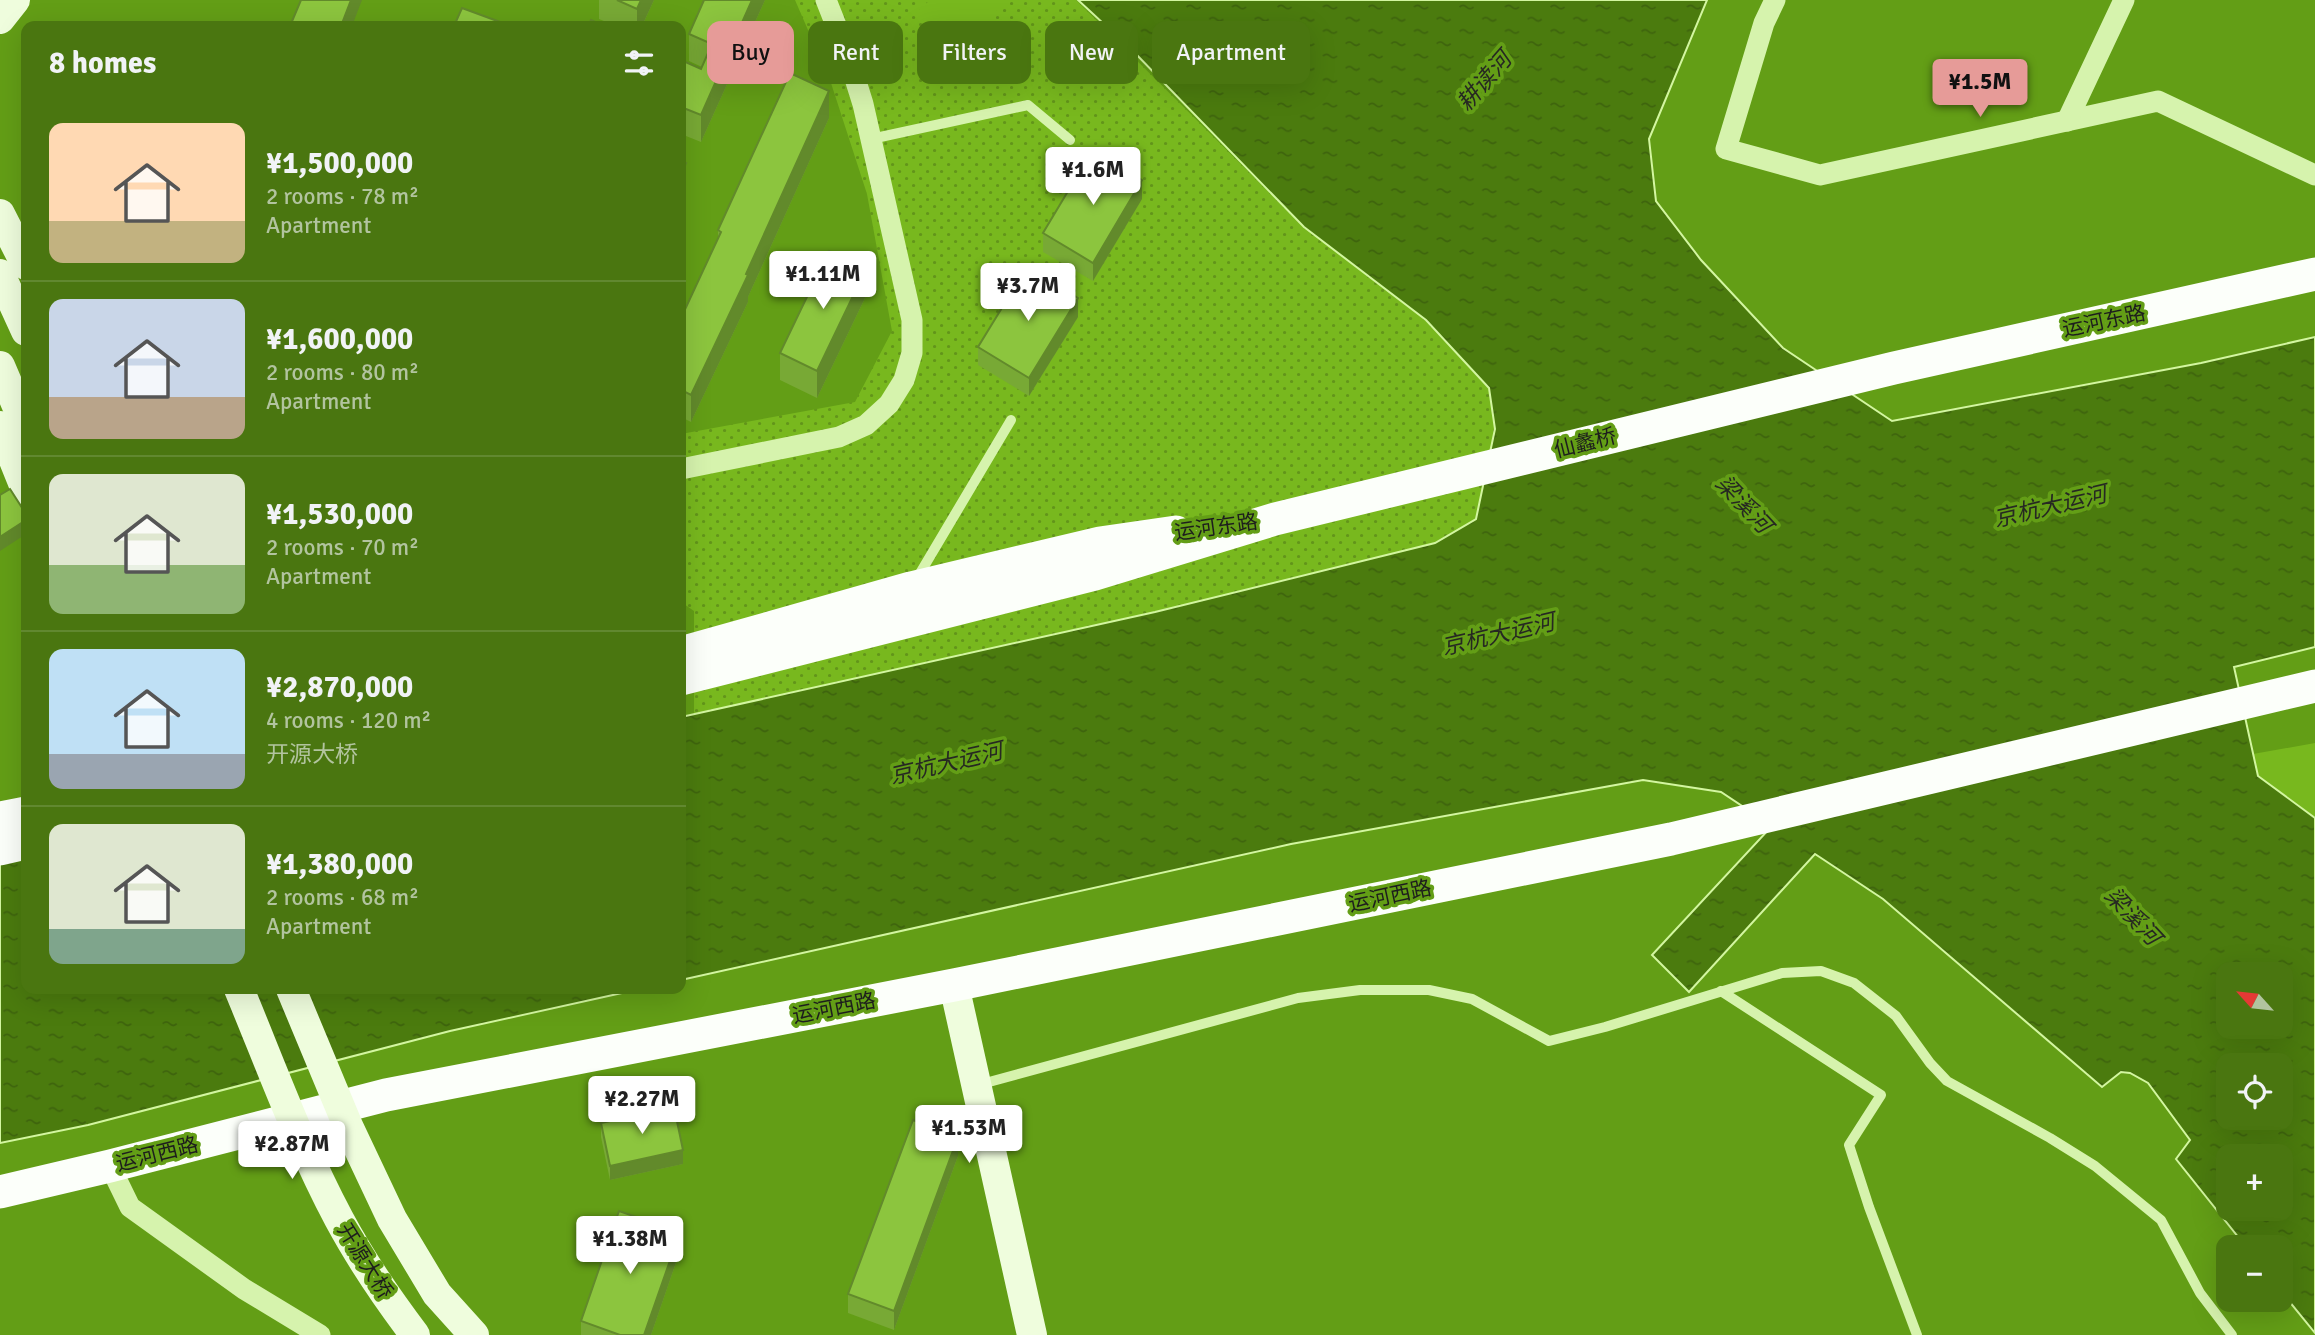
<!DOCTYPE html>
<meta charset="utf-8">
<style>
:root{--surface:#4a7610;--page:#547e1e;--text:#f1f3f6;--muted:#b2c49f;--line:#618830;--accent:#e69b98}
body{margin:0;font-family:Signika,"Noto Sans SC",sans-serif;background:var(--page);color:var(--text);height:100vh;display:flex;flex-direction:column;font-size:26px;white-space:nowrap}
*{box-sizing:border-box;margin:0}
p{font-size:23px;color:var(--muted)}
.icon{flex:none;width:38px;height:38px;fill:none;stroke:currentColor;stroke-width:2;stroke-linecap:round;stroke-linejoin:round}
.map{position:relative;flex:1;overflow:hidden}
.side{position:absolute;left:21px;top:21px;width:665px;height:973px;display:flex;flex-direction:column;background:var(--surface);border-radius:14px;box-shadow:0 7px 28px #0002}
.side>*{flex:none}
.guide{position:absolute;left:707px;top:21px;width:665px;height:63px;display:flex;gap:14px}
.needle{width:46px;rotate:297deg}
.fabs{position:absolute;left:2216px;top:962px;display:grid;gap:14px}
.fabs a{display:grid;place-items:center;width:77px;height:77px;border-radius:14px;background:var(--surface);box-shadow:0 7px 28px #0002;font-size:35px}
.price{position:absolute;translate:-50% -60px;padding:0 16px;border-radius:7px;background:#fff;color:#222;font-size:23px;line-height:46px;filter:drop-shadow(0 2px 4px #0008)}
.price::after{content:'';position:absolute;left:50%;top:42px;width:21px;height:16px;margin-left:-10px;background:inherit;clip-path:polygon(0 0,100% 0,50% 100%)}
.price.selected{background:var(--accent);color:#111}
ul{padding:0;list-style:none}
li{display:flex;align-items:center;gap:21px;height:175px;padding:0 28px}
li+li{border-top:2px solid var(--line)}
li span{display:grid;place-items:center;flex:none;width:196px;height:140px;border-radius:14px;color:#555}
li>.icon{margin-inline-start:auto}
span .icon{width:84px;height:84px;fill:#fffc;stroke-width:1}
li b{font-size:30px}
h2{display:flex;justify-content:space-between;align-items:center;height:84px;padding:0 28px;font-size:30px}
.tag{padding:0 24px;border-radius:14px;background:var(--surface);box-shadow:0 7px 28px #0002;font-size:24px;line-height:63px}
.tag.selected{background:var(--accent);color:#111}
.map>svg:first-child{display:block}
</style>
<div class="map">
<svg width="2315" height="1335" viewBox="0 0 2315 1335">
<defs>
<pattern id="grass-dots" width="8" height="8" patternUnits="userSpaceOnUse" patternTransform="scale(1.75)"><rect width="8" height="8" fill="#78b81e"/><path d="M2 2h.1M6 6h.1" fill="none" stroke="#62951a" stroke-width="1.8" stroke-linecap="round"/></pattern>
<pattern id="water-ripples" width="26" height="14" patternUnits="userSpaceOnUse" patternTransform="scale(1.75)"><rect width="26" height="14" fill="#4b7b0e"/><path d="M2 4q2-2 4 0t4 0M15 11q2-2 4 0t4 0" fill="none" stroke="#3e640d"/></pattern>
</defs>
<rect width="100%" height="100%" fill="#639e16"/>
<!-- grass -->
<path fill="url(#grass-dots)" d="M 795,0 L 1076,0 L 1304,227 L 1426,320 L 1489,388 L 1495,429 L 1476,519 L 1435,543 L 1155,612 L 694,715 L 694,611 L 681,602 L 681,434 L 855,402 L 892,331 L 867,194 L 831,83 Z"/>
<!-- park -->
<g fill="#78b81e">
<path d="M 930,0 L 1008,0 L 951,52 L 916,12 Z"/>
<path d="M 2315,743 L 2315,817 L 2258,776 L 2253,754 Z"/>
</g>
<!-- water -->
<g fill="url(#water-ripples)" stroke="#d3f6a0" stroke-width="2" fill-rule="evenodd">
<path d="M 1078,0 L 1707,0 L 1649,139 L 1656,201 L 1701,260 L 1783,348 L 1892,421 L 2201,363 L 2315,337 L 2315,647 L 2234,667 L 2258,776 L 2315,818 L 2315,1333 L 2280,1290 L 2280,1248 L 2247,1248 L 2176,1159 L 2190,1140 L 2148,1083 L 2130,1073 L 2121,1072 L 2102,1087 L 1883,899 L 1815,854 L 1689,992 L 1652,955 L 1772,826 L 1721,792 L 1643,780 L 1291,844 L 681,980 L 681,717 L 1155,612 L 1435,543 L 1476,519 L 1495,429 L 1489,388 L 1426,320 L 1304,227 L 1132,50 ZM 2228,975 L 2280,975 L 2280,1027 L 2228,1027 ZM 2228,1066 L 2280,1066 L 2280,1118 L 2228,1118 ZM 2228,1157 L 2280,1157 L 2280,1209 L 2228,1209 Z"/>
<path d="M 26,853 L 26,989 L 640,989 L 450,1031 L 88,1125 L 0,1143 L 0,859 Z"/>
</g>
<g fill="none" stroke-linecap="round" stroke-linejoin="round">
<!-- lane -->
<g stroke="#d6f3ad" stroke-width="10">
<path d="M 871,139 L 1028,105 L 1070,140"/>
<path d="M 916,580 L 1011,420"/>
<path d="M 1721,991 L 1881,1095 L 1849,1145 L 1869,1207 L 1917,1335"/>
<path d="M 978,1085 L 1298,998 L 1360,990 L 1429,990 L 1472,999 L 1549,1041 L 1605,1027 L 1782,973 L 1821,971 L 1854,983 L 1896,1016 L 1930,1063 L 1947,1081 L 2050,1138 L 2095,1166 L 2161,1220 L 2200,1293 L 2232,1335"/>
</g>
<!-- street -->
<g stroke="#d6f3ad" stroke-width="21">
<path d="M 1775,0 L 1764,23 L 1726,149 L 1820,175 L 2158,101 L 2315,175"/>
<path d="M 2067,121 L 2124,0"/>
<path d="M 681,469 L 839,437 L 866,425 L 889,404 L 904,380 L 912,353 L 912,320 L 863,104 L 847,53 L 826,0"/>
<path d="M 110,1166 L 130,1207 L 244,1289 L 320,1335"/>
</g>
<!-- secondary -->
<g stroke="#effddd" stroke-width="30">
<path d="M 0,19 L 15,0"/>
<path d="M 0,214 L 26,265"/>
<path d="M 0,274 L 26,331"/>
<path d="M 0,366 L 26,427"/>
<path d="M 0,426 L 26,490"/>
<path d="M 954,985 L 1032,1335"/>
</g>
<!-- primary -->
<g stroke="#fcfffa" stroke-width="33">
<path d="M 681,653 L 911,588 L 1100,543 L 1176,532"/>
<path d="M 681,679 L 1095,574 L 1275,519 L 1894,368 L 2315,274"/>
<path d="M 0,818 L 26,813"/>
<path d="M 0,849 L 26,843"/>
<path d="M 0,1192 L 110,1166 L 386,1095 L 954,985 L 1671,839 L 2315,686"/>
</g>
<!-- secondary-bridge -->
<g stroke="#effddd" stroke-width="30">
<path d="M 239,989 C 271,1066 300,1146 339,1219 C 361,1260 387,1298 415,1335"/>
<path d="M 291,989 L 348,1126 L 392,1219 L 437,1294 L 474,1335"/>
</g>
</g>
<!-- wall -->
<g fill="#78a935">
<path d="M 599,0 L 654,0 L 642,26 L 616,26 L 599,19 Z"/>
<path d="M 765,0 L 701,142 L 681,134 L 681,60 L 701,69 L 702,67 L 689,61 L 689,34 Z"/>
<path d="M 829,118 L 748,297 L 748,302 L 691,422 L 681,417 L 681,318 L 718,239 L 718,230 Z"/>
<path d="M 1142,199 L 1093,281 L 1043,252 L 1043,233 Z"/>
<path d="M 866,296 L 817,398 L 780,380 L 780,353 Z"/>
<path d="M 1078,317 L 1029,396 L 978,365 L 978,347 Z"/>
<path d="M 601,1123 L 683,1164 L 610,1180 L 601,1137 Z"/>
<path d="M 958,1156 L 894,1330 L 848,1313 L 848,1294 Z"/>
<path d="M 680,1251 L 651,1335 L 581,1335 L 581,1321 Z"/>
</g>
<!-- shaded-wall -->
<g fill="#628a2b">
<path d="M 351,0 L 362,0 L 352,26 L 341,26 Z"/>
<path d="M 641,0 L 654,0 L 642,26 L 637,26 L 637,9 Z"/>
<path d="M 752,0 L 765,0 L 701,142 L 701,115 Z"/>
<path d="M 829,91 L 829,118 L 748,297 L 748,302 L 691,422 L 691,395 Z"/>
<path d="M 686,163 L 686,190 L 681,202 L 681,175 Z"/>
<path d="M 1142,180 L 1142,199 L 1093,281 L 1093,263 Z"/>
<path d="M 866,269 L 866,296 L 817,398 L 817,371 Z"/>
<path d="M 1078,298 L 1078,317 L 1029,396 L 1029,378 Z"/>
<path d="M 26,520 L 26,534 L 0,551 L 0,537 Z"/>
<path d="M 958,1137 L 958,1156 L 894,1330 L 894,1311 Z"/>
<path d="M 683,1150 L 683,1164 L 610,1180 L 610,1166 Z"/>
<path d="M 680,1232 L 680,1251 L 651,1335 L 644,1335 Z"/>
</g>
<!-- building -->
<g fill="#8cc53e" stroke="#628a2b" stroke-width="2">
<path d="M 301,0 L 351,0 L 341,26 L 290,26 Z"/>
<path d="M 617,0 L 641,0 L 637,9 Z"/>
<path d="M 704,0 L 752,0 L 701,115 L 681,107 L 681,60 L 701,69 L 712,44 L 689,34 Z"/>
<path d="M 462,8 L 500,22 L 499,26 L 454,26 Z"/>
<path d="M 591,20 L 604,26 L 588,26 Z"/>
<path d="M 790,73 L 829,91 L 746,274 L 748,275 L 691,395 L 681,390 L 681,318 L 721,232 L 718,230 Z"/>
<path d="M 1092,151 L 1142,180 L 1093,263 L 1043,233 Z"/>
<path d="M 681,161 L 686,163 L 681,175 Z"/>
<path d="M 829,251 L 866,269 L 817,371 L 780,353 Z"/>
<path d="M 1027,267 L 1078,298 L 1029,378 L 978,347 Z"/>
<path d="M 10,489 L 26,514 L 26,520 L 0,537 L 0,495 Z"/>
<path d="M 674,1107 L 683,1150 L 610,1166 L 601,1123 Z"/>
<path d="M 913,1120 L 958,1137 L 894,1311 L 848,1294 Z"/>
<path d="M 619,1211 L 680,1232 L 644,1335 L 620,1335 L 581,1321 Z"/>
</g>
<g text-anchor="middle" stroke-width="7" stroke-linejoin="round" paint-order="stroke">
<!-- street labels -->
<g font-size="21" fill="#1d1d1d" stroke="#639e16">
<text transform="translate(2104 321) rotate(-12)" y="7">运河东路</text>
<text transform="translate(1585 443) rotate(-14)" y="7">仙蠡桥</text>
<text transform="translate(1216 527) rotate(-8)" y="7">运河东路</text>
<text transform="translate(1390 896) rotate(-12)" y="7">运河西路</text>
<text transform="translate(834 1008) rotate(-11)" y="7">运河西路</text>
<text transform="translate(157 1154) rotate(-14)" y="7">运河西路</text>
<text transform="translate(365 1261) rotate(58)" y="7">开源大桥</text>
</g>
<!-- water labels -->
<g font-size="23" font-style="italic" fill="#262822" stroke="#639e16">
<text transform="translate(1484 81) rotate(-49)" y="8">耕读河</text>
<text transform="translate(1744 504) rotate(47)" y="8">梁溪河</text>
<text transform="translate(2050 506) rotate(-13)" y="8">京杭大运河</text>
<text transform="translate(1498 634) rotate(-13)" y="8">京杭大运河</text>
<text transform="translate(946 763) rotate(-13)" y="8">京杭大运河</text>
<text transform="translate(2133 916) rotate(47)" y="8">梁溪河</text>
</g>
</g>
</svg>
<div class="fabs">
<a><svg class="needle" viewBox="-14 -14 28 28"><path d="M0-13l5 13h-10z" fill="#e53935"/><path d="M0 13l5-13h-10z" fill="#b2c49f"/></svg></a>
<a><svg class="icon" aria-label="locate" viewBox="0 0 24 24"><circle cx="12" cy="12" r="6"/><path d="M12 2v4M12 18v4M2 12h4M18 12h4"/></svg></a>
<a>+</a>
<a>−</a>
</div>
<b class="price selected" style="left:1980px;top:119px">¥1.5M</b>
<b class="price" style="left:1093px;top:207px">¥1.6M</b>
<b class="price" style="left:823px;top:311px">¥1.11M</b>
<b class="price" style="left:1028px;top:323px">¥3.7M</b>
<b class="price" style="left:642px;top:1136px">¥2.27M</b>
<b class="price" style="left:969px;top:1165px">¥1.53M</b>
<b class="price" style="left:292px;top:1181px">¥2.87M</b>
<b class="price" style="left:630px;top:1276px">¥1.38M</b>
<div class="guide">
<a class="tag selected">Buy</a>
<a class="tag">Rent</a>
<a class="tag">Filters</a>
<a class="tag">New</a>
<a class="tag">Apartment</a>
</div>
<section class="side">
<h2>8 homes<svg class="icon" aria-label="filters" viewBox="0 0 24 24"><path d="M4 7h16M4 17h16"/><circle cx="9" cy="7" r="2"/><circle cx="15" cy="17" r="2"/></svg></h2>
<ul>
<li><span style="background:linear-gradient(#ffd9b3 70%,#c2b280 0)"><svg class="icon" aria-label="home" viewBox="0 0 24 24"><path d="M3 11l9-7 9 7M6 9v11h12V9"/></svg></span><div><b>¥1,500,000</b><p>2 rooms · 78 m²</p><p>Apartment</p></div></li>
<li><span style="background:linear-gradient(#c9d6e8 70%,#b9a48a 0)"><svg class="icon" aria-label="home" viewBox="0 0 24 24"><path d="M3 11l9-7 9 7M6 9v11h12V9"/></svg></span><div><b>¥1,600,000</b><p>2 rooms · 80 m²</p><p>Apartment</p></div></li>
<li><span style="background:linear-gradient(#dfe7d0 65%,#8fb573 0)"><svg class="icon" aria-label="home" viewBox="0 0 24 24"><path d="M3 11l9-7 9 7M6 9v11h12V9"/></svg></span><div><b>¥1,530,000</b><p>2 rooms · 70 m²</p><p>Apartment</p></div></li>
<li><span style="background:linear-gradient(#bfe0f5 75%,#9aa5b1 0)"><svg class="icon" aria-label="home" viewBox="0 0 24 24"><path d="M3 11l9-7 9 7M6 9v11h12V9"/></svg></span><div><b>¥2,870,000</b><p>4 rooms · 120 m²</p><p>开源大桥</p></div></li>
<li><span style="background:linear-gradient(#dfe7d0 75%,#7fa58c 0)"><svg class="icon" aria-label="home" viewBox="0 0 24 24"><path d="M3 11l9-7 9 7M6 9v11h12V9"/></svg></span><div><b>¥1,380,000</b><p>2 rooms · 68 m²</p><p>Apartment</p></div></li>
</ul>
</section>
</div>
